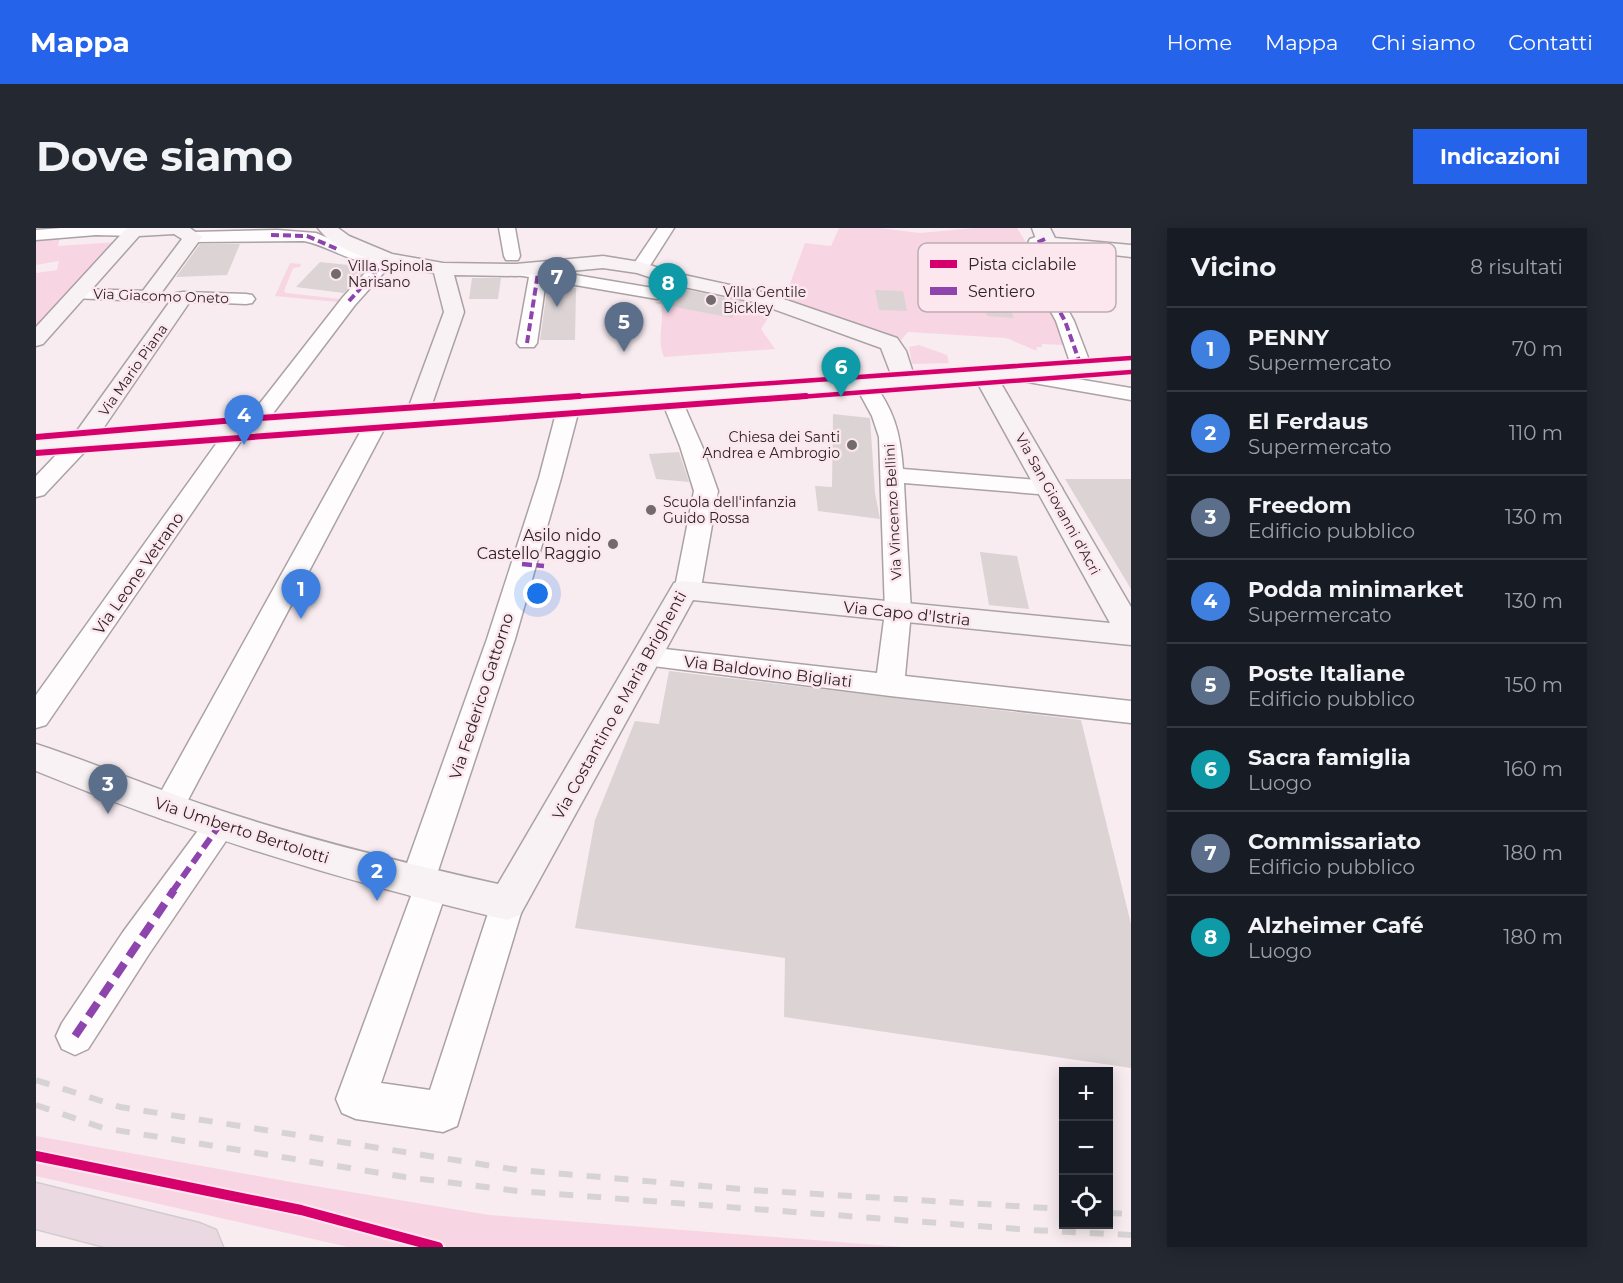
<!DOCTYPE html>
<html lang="it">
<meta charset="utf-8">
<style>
:root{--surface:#171b24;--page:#242831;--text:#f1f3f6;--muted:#9ea1a6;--line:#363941;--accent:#2563eb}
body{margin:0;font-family:Montserrat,sans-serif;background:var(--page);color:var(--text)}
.controls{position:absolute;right:18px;bottom:18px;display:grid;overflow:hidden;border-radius:0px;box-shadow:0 3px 15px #0003}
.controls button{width:54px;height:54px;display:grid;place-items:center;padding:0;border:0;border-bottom:2px solid var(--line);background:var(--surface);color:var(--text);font:30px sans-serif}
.you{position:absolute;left:502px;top:366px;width:21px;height:21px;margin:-15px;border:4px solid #fff;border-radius:50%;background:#1a73e8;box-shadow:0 0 0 9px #1a73e833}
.badge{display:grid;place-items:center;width:39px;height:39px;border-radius:50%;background:var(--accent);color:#fff;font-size:20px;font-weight:700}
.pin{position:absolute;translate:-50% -50px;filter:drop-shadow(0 2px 3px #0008)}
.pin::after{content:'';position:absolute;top:32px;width:21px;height:18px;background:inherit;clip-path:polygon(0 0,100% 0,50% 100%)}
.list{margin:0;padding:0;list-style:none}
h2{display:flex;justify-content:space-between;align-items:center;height:78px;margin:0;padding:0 24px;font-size:26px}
h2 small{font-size:20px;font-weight:400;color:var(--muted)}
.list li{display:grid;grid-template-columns:39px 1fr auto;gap:18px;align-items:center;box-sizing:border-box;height:84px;padding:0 24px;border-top:2px solid var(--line)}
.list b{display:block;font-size:22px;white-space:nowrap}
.list p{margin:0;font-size:20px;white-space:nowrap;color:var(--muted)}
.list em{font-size:20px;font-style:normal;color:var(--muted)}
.icon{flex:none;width:33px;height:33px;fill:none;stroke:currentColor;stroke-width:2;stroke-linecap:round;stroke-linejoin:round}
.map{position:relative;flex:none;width:1095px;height:1019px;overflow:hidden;border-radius:0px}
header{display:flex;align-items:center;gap:36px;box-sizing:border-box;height:84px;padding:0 30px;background:var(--accent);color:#fff}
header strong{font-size:28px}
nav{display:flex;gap:33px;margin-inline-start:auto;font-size:21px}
.intro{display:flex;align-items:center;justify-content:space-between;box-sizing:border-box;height:144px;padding:0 36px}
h1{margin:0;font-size:42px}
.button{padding:15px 27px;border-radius:0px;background:var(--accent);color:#fff;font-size:21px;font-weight:700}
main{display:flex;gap:36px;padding:0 36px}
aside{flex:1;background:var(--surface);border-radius:0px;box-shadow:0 3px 15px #0003}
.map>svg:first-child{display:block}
.green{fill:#f8d5e2}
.building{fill:#dcd3d5}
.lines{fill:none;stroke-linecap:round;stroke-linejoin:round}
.street-casing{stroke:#aaa2a5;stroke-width:3}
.secondary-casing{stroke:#aaa2a5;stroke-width:3}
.highway-casing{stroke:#d2ccce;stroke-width:3}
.street{fill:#fefcfd;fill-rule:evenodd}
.secondary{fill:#f8f2f4;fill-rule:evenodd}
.highway{fill:#ebd9e2;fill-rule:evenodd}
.rail{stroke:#d7d3d5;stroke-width:6;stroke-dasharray:14 14;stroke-linecap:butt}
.quiet-far3{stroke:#8e44ad;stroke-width:4;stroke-dasharray:8 4;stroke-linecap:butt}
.quiet-far2{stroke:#8e44ad;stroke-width:4.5;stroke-dasharray:10 4.5;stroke-linecap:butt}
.quiet-far1{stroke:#8e44ad;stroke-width:6;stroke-dasharray:12 6;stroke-linecap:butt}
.quiet{stroke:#8e44ad;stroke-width:8;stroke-dasharray:16 8;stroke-linecap:butt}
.cycleway-far2-casing{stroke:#fde7ef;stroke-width:7}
.cycleway-far1-casing{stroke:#fde7ef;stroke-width:9}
.cycleway-casing{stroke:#fde7ef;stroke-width:14}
.cycleway-far2{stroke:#d6006c;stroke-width:4.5}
.cycleway-far1{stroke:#d6006c;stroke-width:6}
.cycleway{stroke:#d6006c;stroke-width:10}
.poi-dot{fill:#736a6d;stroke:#fde7ef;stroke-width:2}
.labels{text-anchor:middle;stroke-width:5;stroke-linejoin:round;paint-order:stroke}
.far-poi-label{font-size:14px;fill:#2c2427;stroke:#fde7ef;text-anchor:start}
.far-street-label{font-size:14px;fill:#2c2427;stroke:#fde7ef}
.poi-label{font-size:16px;fill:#2c2427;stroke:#fde7ef;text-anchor:end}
.street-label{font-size:16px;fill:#2c2427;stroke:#fde7ef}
.key{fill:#fde7ef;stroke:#beacb3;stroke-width:1.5}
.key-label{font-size:16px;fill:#2c2427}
</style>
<header>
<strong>Mappa</strong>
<nav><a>Home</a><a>Mappa</a><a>Chi siamo</a><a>Contatti</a></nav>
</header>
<div class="intro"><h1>Dove siamo</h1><a class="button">Indicazioni</a></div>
<main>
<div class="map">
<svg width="1095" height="1019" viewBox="0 0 1095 1019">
<rect width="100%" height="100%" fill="#f8ecf0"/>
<g class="green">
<polygon points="803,0 843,0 884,5 939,0 981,0 997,26 1029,117 1006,116 1006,119 1000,119 1001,123 970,110 872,104 865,112 748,72 769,15 795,18"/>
<polygon points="24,7 22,18 80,14 6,98 0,97 0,45 21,42 23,33 0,37 0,9"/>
<polygon points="254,35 265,36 264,39 257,40 248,63 250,65 304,71 302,74 239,68"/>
<path d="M 712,71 L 739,79 L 725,101 L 739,121 L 628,129 C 620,111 629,94 625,75 L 696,90 Z"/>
<polygon points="883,117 911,127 913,135 876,136 873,119"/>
<polygon points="0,908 255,954 453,987 867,1019 312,1019 0,948"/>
</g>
<g class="building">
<polygon points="164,16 204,16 191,47 140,49"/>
<polygon points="284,34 331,39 308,65 260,59"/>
<polygon points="436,50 465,50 462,71 433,71"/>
<polygon points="512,55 540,60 539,112 504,112"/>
<polygon points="638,59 709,74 696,90 619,75 629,71"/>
<polygon points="839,62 867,63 871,83 843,82"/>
<polygon points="944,65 969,67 978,90 951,88"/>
<polygon points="797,186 834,190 839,265 844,291 782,283 779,258 796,259"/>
<polygon points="643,224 653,254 620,251 613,226"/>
<polygon points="1029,251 1095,251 1095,361"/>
<polygon points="944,324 981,328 993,381 953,377"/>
<polygon points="633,443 1045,492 1095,696 1095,840 748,789 749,730 539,700 559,592 599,493 623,496"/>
</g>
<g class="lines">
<g class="street-casing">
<g id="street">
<polygon points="25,0 104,0 106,3 98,8 60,7 0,12 0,2"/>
<polygon points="463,0 479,0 484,28 482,32 470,32 468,28"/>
<polygon points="622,0 638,0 610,44 598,44 595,40"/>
<path d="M 241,2 L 280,5 L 328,25 L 357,27 L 360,31 L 319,77 L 238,184 L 228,204 L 220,205 L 212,203 L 10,497 L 0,500 L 0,467 L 195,195 L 203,194 L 211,196 L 221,179 L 307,69 L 337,36 C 312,33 292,18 268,13 L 157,14 L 149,9 L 157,4 Z"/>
<polygon points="1009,6 1017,11 1009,17 1020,60 1038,93 1056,140 1053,144 1039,144 1036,140 1020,93 1002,60 992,15 994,11"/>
<polygon points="480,37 617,60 628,46 640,46 643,50 627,70 621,71 510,52 501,115 498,119 484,119 481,115 493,49 474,46 471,42 474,38"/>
<polygon points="41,61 113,63 119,64 122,68 119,72 113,73 35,70 32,66 35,62"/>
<polygon points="147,64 210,66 216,67 219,71 216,75 210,76 141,73 138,69 141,65"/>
<polygon points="975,140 1095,160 1095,172 968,150 965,146 968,142"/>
<path d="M 828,149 L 835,151 C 858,183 864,202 867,241 L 1014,253 L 1022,255 L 1026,260 L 1022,265 L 1014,267 L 868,255 L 875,384 L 869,448 L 1095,473 L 1095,495 L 854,468 L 601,436 L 597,429 L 601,422 L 611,419 L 841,445 L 849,384 L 843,209 L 836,188 L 818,155 L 821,151 Z"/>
<polygon points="634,162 641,164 644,168 666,218 682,263 666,354 657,368 648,371 639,368 635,362 640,354 658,263 644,218 624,168 627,164"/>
<polygon points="530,170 537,172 540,176 541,189 525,250 479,411 401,646 407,649 412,659 345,855 394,862 459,664 471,660 483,664 488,675 421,898 407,904 320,891 306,885 300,871 375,668 369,665 364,655 451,411 503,250 519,189 520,176 523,172"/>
<polygon points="343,184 351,185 354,190 143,589 132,593 121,589 116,580 121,571 332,190 335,185"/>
<polygon points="46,206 54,208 57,213 54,218 8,267 0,269 0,248 38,208"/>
<polygon points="183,585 194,589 199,598 194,607 113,726 52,821 39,827 26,821 20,808 26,795 87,704 172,589"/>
</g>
</g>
<g class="secondary-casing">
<g id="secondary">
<polygon points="91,0 154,0 166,9 120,72 106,72 103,68 146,11 138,6 103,8 7,116 0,118 0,99"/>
<path d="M 282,0 L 302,0 L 313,8 L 356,26 L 407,35 L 480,36 L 567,28 L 604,34 L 639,45 L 730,65 L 861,110 L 870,123 L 877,145 L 1095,129 L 1095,143 L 963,152 L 1095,379 L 1095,417 L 657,372 L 484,687 L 471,692 C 310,654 153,606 0,543 L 0,516 C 58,535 114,559 171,578 C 266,610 364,634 462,656 L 638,355 L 648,353 L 1074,395 L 941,154 L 0,224 L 0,210 L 38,207 L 140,65 L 154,65 L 157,69 L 64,205 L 372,181 L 408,84 L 398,45 C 366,39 302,29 282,0 ZM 567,40 L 601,45 L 634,56 L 718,74 L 845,120 L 855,146 L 395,179 L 428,84 L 418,47 L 480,48 Z"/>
<polygon points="996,0 1014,0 1019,10 1095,17 1095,29 1008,19 1000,11"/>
</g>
</g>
<g class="highway-casing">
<polygon id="highway" points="0,955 163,995 180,1002 187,1019 69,1019 0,1001"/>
</g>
<use href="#street" class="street"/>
<use href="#secondary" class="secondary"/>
<use href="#highway" class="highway"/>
<g class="rail">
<polyline points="0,852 84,879 482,942 715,962 1028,981"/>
<polyline points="0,877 67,900 369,949 482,963 995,1002 1095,1007"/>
<polyline points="1072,985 1095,986"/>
</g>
<g class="quiet-far3">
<polyline points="235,7 271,8 301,21"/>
<polyline points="1009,11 1000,15 1011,60 1029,93 1045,138"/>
<polyline points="313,73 351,31"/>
<polyline points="491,115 502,45"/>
</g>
<polyline class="quiet-far2" points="486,336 508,338"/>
<polyline class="quiet-far1" points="136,664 183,598"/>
<polyline class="quiet" points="39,808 138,662"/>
<g class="cycleway-far2-casing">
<g id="cycleway-far2">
<polyline points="521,170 1095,130"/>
<polyline points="750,170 1095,144"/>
</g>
</g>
<g class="cycleway-far1-casing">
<g id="cycleway-far1">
<polyline points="0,209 224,190 543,168"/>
<polyline points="0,225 770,168"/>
</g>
</g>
<g class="cycleway-casing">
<polyline id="cycleway" points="0,928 265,982 402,1019"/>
</g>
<use href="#cycleway-far2" class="cycleway-far2"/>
<use href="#cycleway-far1" class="cycleway-far1"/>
<use href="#cycleway" class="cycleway"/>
</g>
<g class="poi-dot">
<circle cx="300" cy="46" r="6"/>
<circle cx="675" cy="72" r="6"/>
<circle cx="816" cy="217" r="6"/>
<circle cx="615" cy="282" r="6"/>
<circle cx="577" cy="316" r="6"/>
</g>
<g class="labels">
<g class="far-poi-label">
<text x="312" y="43">Villa Spinola<tspan x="312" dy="16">Narisano</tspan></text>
<text x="687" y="69">Villa Gentile<tspan x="687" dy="16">Bickley</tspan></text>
<text x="804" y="214" text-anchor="end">Chiesa dei Santi<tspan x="804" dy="16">Andrea e Ambrogio</tspan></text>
<text x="627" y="279">Scuola dell'infanzia<tspan x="627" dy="16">Guido Rossa</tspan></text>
</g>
<g class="far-street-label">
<text transform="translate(125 68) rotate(2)" y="5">Via Giacomo Oneto</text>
<text transform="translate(97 142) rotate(-55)" y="5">Via Mario Piana</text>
<text transform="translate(1022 276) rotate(61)" y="5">Via San Giovanni d'Acri</text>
<text transform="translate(857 284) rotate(-93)" y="5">Via Vincenzo Bellini</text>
</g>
<g class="poi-label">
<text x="565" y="313">Asilo nido<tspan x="565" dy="18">Castello Raggio</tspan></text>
</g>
<g class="street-label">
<text transform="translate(102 345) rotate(-55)" y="6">Via Leone Vetrano</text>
<text transform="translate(871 385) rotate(6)" y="6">Via Capo d'Istria</text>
<text transform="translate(732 443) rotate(7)" y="6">Via Baldovino Bigliati</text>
<text transform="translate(445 468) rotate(-72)" y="6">Via Federico Gattorno</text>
<text transform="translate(583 477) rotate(-61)" y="6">Via Costantino e Maria Brighenti</text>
<text transform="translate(206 602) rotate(18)" y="6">Via Umberto Bertolotti</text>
</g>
</g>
<rect x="882" y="15" width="198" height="69" rx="9" class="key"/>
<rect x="894" y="32" width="27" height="8" fill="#d6006c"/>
<rect x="894" y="59" width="27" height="8" fill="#8e44ad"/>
<g class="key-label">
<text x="932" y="42">Pista ciclabile</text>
<text x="932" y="69">Sentiero</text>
</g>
</svg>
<div class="controls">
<button>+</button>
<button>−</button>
<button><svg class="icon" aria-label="locate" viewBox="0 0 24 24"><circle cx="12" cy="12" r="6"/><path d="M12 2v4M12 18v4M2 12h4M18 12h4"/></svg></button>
</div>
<div class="you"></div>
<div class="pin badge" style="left:265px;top:391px;background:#3f7fe0">1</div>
<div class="pin badge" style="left:341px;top:673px;background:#3f7fe0">2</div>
<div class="pin badge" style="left:72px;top:586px;background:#5c6f8a">3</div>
<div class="pin badge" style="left:208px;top:217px;background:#3f7fe0">4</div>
<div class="pin badge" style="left:588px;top:124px;background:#5c6f8a">5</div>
<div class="pin badge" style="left:805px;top:169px;background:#0f9aa8">6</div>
<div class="pin badge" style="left:521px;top:79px;background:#5c6f8a">7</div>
<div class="pin badge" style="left:632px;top:85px;background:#0f9aa8">8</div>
</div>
<aside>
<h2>Vicino<small>8 risultati</small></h2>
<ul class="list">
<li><span class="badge" style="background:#3f7fe0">1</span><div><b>PENNY</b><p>Supermercato</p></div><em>70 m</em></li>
<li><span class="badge" style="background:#3f7fe0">2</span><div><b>El Ferdaus</b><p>Supermercato</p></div><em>110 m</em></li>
<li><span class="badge" style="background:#5c6f8a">3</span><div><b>Freedom</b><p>Edificio pubblico</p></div><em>130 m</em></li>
<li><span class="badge" style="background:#3f7fe0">4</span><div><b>Podda minimarket</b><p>Supermercato</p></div><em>130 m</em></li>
<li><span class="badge" style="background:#5c6f8a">5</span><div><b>Poste Italiane</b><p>Edificio pubblico</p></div><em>150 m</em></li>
<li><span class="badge" style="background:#0f9aa8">6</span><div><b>Sacra famiglia</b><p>Luogo</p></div><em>160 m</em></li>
<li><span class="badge" style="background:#5c6f8a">7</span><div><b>Commissariato</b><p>Edificio pubblico</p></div><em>180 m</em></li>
<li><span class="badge" style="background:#0f9aa8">8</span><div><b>Alzheimer Café</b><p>Luogo</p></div><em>180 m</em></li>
</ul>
</aside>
</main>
